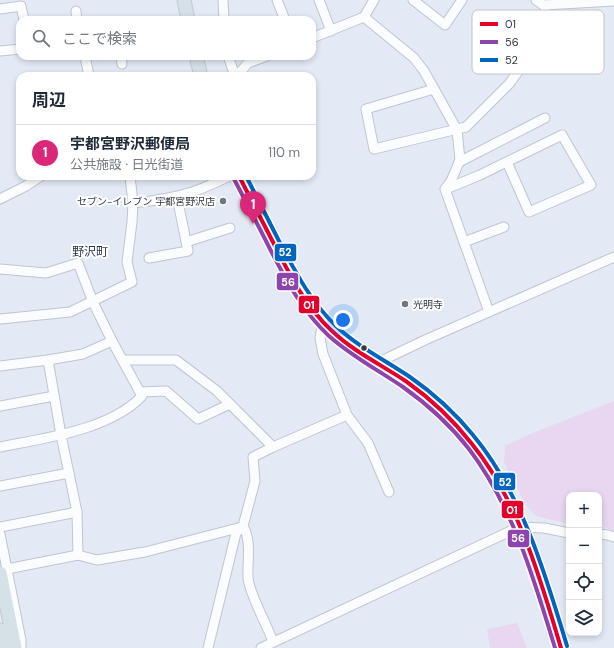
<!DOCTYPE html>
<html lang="ja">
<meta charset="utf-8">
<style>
:root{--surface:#fff;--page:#f2f2f3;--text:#1f2937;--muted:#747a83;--line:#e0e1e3;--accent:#db2777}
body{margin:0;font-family:"DM Sans","Noto Sans JP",sans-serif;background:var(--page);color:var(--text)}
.controls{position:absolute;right:12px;bottom:12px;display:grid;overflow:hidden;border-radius:8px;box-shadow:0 2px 6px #0003}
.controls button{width:36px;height:36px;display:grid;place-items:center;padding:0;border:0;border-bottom:1px solid var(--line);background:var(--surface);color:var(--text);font:20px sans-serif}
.you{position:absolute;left:343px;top:320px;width:14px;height:14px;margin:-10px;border:3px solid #fff;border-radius:50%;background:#1a73e8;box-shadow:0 0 0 6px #1a73e833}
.badge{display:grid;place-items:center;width:26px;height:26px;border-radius:50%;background:var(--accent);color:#fff;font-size:13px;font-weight:700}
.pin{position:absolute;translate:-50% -33px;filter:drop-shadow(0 1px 2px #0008)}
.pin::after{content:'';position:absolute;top:21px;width:14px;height:12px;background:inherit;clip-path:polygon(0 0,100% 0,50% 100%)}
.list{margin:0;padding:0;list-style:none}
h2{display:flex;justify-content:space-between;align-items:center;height:52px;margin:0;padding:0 16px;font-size:17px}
h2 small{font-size:13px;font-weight:400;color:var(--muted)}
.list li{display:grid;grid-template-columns:26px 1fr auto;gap:12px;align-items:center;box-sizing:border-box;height:56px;padding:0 16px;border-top:1px solid var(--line)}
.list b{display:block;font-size:15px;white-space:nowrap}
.list p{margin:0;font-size:13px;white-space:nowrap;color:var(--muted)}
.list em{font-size:13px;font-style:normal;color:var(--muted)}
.icon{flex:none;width:22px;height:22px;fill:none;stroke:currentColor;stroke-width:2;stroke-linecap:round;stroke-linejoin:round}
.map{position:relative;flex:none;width:614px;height:648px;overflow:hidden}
.search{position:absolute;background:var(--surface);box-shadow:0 2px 6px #0003;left:16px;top:16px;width:300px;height:44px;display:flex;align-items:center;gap:10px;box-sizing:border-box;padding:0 14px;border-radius:12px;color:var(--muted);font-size:15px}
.panel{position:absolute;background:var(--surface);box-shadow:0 2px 6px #0003;left:16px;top:72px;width:300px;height:108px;border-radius:12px}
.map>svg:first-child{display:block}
.green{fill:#e9d7f1}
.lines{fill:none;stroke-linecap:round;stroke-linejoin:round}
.minor-casing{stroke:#bfc5cf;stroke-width:11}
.highway-casing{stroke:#c4c9ce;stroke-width:15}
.minor{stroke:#fbfcfe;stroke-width:9}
.highway{stroke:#d5e1e7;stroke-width:13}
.bus-1-casing{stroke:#fff;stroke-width:7}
.bus-2-casing{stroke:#fff;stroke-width:7}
.bus-3-casing{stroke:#fff;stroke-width:7}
.bus-1{stroke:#e4002b;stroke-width:4}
.bus-2{stroke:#8e44ad;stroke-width:4}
.bus-3{stroke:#0065bd;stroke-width:4}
.poi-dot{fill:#717781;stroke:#fff;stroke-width:1.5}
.bus-dot{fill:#333943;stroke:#fff;stroke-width:1.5}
.labels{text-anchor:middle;stroke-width:4;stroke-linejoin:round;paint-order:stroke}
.poi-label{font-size:10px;fill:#333943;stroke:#fff;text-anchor:end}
.quarter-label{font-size:12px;fill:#2b374c;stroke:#fff}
.key{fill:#fff;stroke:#c2c4c7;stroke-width:1}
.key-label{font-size:11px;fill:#333943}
.line-badge{stroke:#fff;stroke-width:1.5}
.badge-label{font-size:11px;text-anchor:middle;font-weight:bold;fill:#fff}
</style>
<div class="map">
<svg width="614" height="648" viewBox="0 0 614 648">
<rect width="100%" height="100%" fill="#e3eaf5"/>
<g class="green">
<polygon points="614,401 614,531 607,528 599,527 599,495 569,495 569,524 536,516 525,504 504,462 505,446 530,434"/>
<polygon points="517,623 527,648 490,648 487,629"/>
</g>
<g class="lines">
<g class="minor-casing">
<g id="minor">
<polyline points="223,0 224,20"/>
<polyline points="277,0 285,20"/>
<polyline points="319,0 331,31"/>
<polyline points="413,0 445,25 462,0"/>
<polyline points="544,5 614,1"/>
<polyline points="0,9 21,6 24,20"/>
<polyline points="76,11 77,20"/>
<polyline points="364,17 414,58 424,71 457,130 460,160 451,181 445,189 489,312"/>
<polyline points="312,38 364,17 374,0"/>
<polyline points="0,51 20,49"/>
<polyline points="85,56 89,76"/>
<polyline points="121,56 122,64"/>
<polyline points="228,56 235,76"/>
<polyline points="237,76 248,63 267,56"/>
<polyline points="434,89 366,109 374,149 466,127 509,84 525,62 535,39 546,7 536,0"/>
<polyline points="459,162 545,118"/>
<polyline points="446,189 480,175 562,135 591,185 529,212 507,162"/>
<polyline points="0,199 26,186 41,176"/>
<path d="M 133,203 C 153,201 173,198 192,192 C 205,188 218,181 230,176"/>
<polyline points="186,242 230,228"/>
<polyline points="464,242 504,227"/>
<polyline points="149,258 188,251 177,197"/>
<path d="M 0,269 L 46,273 L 78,263 L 93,302 L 112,341 L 142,396 C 110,430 45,438 0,447"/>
<polyline points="0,319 70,312 132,282 127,262 132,222 133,203 130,176"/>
<polyline points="48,360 61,435 77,512 78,555"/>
<polyline points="123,360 176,360 217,391 273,447"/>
<polyline points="377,363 425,340 614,257"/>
<polyline points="0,366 48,360 83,354 112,341"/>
<polyline points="140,392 166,391 198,419 230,404"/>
<polyline points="0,406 54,396"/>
<polyline points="347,415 368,443 389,492"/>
<polyline points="0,486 69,473"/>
<path d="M 243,526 C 252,541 247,562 248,578 C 250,596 267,624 273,642"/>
<polyline points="0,527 77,512"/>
<polyline points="0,534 21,640 21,648"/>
<polyline points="599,534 608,535 614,537"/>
<polyline points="7,569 78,555 97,560 145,552 242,527"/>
<polyline points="208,648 236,533 243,526 255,481 253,457 273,447 347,415 323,354 320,338 323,322"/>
<polyline points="261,648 519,527 544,528 569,533"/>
</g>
</g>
<g class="highway-casing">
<g id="highway">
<polyline points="184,0 188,20"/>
<polyline points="196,56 201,76"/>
<path d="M 239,176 L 293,281 C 305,302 320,321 339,337 C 362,357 392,370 416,389 C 437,406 458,425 474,446 C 517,502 541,582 561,648"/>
<polyline points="0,573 15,648"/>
<polyline points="0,630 4,648"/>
</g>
</g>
<use href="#minor" class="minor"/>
<use href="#highway" class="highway"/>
<g class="bus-1-casing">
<path id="bus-1" d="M 239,176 C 251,199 263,223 275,246 C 291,277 306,307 332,331 C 354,352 382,365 407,382 C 431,399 454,421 472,444 C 519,502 540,578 561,648"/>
</g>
<g class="bus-2-casing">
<path id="bus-2" d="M 234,179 C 246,202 258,225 270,249 C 286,280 302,311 329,336 C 351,356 378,370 403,387 C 427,404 451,426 469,449 C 513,507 534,579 555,648"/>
</g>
<g class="bus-3-casing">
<path id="bus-3" d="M 246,176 C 257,198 269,221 280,243 C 296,273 311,302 336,326 C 358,347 385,360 410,377 C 433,393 455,413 473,435 C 522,494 545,573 567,646"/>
</g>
<use href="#bus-1" class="bus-1"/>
<use href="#bus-2" class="bus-2"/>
<use href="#bus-3" class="bus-3"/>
</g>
<g class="poi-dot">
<circle cx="223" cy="201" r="4"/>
<circle cx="405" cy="304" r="4"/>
</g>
<circle class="bus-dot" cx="364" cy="348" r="3.5"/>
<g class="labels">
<g class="poi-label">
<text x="215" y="205">セブン-イレブン 宇都宮野沢店</text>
<text x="413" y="308" text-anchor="start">光明寺</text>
</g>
<g class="quarter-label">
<text x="90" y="256">野沢町</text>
</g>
</g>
<rect x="472" y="10" width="132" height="64" rx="6" class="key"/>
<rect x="480" y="22" width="18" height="4" fill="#e4002b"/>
<rect x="480" y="40" width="18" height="4" fill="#8e44ad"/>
<rect x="480" y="58" width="18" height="4" fill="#0065bd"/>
<g class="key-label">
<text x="505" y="28">01</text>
<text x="505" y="46">56</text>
<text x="505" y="64">52</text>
</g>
<g class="line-badge">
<rect x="274" y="243" width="23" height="19" rx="4" fill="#0065bd"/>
<rect x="276" y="272" width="23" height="19" rx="4" fill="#8e44ad"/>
<rect x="298" y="295" width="22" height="19" rx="4" fill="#e4002b"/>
<rect x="493" y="472" width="23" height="19" rx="4" fill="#0065bd"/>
<rect x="501" y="500" width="23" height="19" rx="4" fill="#e4002b"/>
<rect x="507" y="529" width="23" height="19" rx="4" fill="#8e44ad"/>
</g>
<g class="badge-label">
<text x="285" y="256">52</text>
<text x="288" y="286">56</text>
<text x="309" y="309">01</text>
<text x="505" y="486">52</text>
<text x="512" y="514">01</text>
<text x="518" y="542">56</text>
</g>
</svg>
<div class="controls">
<button>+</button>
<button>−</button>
<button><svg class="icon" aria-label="locate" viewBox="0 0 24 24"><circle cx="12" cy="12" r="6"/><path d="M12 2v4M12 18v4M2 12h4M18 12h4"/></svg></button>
<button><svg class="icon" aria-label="layers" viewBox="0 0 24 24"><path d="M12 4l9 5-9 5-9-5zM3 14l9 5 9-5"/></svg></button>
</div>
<div class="you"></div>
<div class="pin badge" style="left:253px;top:224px">1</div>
<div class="search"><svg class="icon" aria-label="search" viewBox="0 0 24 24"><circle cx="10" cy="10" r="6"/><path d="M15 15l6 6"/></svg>ここで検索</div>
<section class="panel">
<h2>周辺<small></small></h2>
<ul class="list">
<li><span class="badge">1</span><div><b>宇都宮野沢郵便局</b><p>公共施設 · 日光街道</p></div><em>110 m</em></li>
</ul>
</section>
</div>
